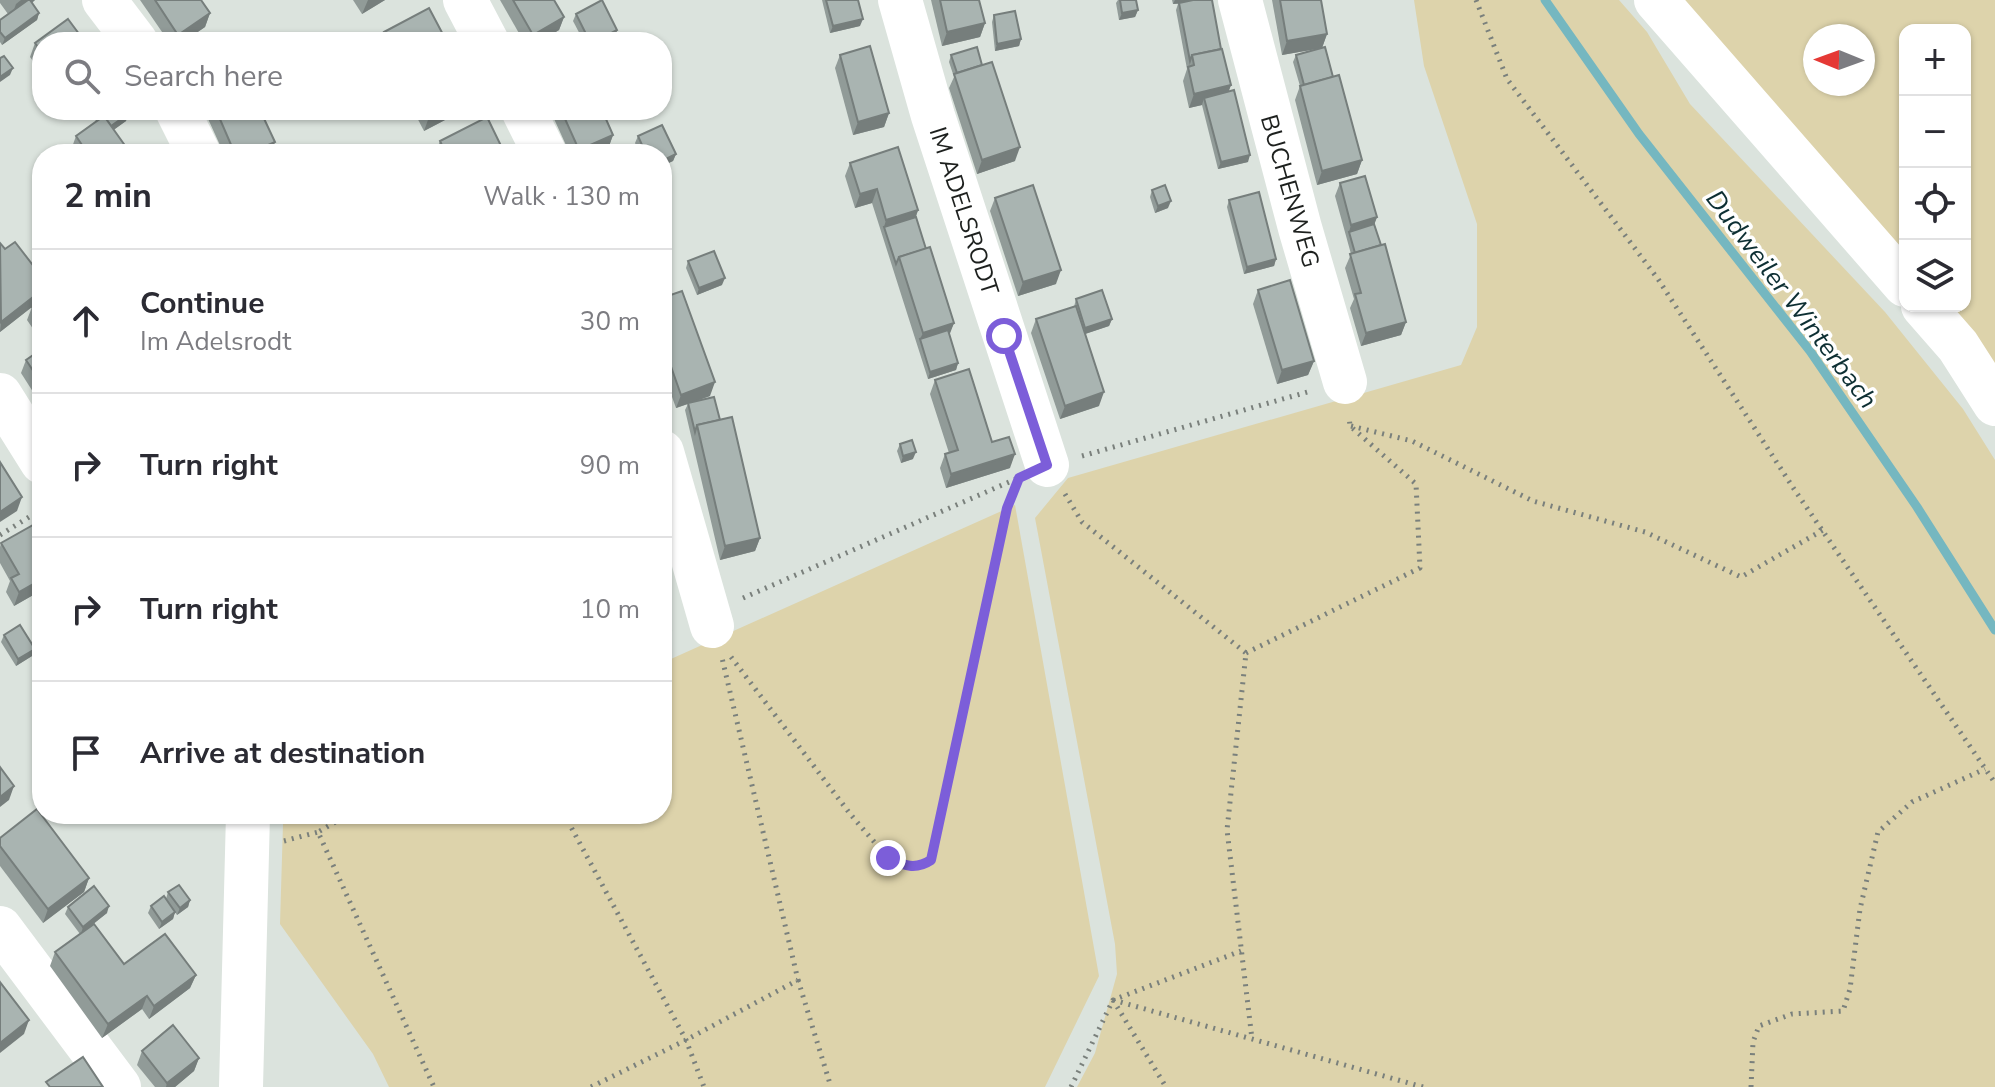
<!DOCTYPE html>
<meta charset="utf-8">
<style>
:root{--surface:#fff;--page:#f2f2f3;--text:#2b2b33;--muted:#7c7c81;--line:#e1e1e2}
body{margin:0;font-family:"Nunito Sans",sans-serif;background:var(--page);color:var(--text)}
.controls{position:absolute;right:24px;top:24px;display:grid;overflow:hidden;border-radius:16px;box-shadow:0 2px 6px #0004}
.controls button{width:72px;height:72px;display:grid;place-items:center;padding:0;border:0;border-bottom:2px solid var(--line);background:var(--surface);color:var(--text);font:40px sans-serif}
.compass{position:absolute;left:1803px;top:24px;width:72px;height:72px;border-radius:50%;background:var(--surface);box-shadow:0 2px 6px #0004;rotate:271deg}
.stop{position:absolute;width:24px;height:24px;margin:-18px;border:6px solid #7c5ed9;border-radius:50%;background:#fff}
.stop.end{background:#7c5ed9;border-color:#fff;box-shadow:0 2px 8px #0008}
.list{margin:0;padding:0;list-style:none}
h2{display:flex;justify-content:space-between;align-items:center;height:104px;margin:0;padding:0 32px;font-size:34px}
h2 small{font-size:26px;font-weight:400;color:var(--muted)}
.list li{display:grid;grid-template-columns:52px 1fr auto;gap:24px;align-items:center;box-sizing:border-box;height:144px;padding:0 32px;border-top:2px solid var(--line)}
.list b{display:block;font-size:30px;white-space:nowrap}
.list p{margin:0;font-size:26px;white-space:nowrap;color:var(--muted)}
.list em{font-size:26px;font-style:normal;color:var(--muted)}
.icon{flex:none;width:44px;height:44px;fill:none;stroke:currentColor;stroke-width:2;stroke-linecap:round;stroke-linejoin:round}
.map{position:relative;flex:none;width:1995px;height:1087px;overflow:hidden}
.search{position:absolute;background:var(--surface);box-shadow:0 2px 6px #0004;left:32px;top:32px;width:640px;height:88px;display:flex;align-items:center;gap:20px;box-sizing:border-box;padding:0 28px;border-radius:32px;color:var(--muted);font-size:30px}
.panel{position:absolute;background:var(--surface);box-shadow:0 2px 6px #0004;left:32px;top:144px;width:640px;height:680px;border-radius:32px}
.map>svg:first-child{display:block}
.green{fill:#ddd3ab;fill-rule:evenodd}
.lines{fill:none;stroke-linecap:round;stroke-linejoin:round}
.stream{stroke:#75b7c0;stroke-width:9}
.path{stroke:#7a807c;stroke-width:5;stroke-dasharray:2 6;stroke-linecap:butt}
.minor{stroke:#fff;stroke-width:44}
.major{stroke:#fff;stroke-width:44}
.wall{fill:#919b98}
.shaded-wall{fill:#767e7c}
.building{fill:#a9b4b1;stroke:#767e7c;stroke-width:2}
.route{stroke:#7c5ed9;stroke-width:10}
.labels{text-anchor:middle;stroke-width:7;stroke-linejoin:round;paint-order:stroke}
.street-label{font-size:24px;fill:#1d201e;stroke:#fff}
.water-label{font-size:26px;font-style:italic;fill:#0d2f33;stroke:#fff}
</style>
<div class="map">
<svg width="1995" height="1087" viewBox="0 0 1995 1087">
<rect width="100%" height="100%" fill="#dbe3dd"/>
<g class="green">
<polygon points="1414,0 1619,0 1647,32 1690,104 1885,312 1963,409 1995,460 1995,1087 1077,1087 1095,1053 1117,974 1115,944 1035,518 1068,478 1461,365 1477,327 1477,224 1424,66"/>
<path d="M 1674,0 L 1995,0 L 1995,373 L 1947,306 L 1965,306 L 1965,30 L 1905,30 L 1905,258 ZM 1815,36 L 1863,36 L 1863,84 L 1815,84 Z"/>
<polygon points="1015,505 1099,976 1045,1087 389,1087 373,1054 280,924 283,824 305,814 662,814 662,663"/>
</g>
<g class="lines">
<polyline class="stream" points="1545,0 1639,134 1810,351 1917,507 1995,630"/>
<g class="path">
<polyline points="1476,0 1507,79 1658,279 1794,489 1995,783"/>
<polyline points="1351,426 1412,441 1533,501 1645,532 1741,577 1823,530"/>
<polyline points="1082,456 1311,391"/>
<polyline points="1065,494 1082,522 1246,653 1227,830 1252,1039"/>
<polyline points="0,535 42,509"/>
<polyline points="743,598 1016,479"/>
<polyline points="662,633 675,627"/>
<polyline points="1246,653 1420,568 1416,484 1350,426 1349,416"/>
<polyline points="731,657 851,815 888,858 904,866 921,866 931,860 935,845 1007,508 1018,482"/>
<polyline points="349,814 318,832 434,1087"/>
<polyline points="564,814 686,1040 704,1087"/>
<polyline points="284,841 318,832"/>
<polyline points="798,980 831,1087"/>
<polyline points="1113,1000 1423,1087"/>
<polyline points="1113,1000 1166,1087"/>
<polyline points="591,1087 686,1040 798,980 722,658"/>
<polyline points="1071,1087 1113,1000 1241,951"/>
<polyline points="1751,1087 1753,1042 1759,1026 1792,1014 1843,1011 1850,989 1860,909 1878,832 1912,802 1985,769"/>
</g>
<g class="minor">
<polyline points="104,0 136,42"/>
<polyline points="465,0 487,42"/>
<polyline points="900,0 933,116 1047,465"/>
<polyline points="1240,0 1300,228 1345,382"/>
<polyline points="177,110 199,154"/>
<polyline points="523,110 545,154"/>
<polyline points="0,395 42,462"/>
<polyline points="662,452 712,626"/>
<polyline points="0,928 119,1087"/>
<polyline points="241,1087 248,814"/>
</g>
<g class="major">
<polyline points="1656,0 1905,285"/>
<polyline points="1923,306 1958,346 1995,404"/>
</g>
</g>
<g class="wall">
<polygon points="0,0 35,0 32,3 39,13 37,20 2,45 0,42 0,20 8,14 0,3"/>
<polygon points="140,0 201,0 210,13 205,27 183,42 169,42"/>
<polygon points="353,0 385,0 362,14"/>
<polygon points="500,0 554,0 564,17 559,30 539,42 524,42"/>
<polygon points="822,0 858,0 860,26 830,33"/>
<polygon points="931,0 979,0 985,23 980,37 942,46"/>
<polygon points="1118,0 1136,0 1138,10 1135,17 1119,20 1116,3"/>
<polygon points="1172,0 1212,0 1221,49 1231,85 1228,92 1248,162 1218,169 1202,105 1189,108 1183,81 1187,69 1176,10 1178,4 1173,4"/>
<polygon points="1272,0 1321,0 1327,34 1322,48 1282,55"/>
<polygon points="576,14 617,30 615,37 605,42 584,42 573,21"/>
<polygon points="994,15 1021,39 1019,46 995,51 992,22"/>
<polygon points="384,32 447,42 380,42"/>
<polygon points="42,42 42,73 30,57 35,43"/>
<polygon points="840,55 889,113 884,127 853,135 835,68"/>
<polygon points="951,55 982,65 1015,161 977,174 949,88 954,77 949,62"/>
<polygon points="1296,55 1333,77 1362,160 1357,174 1317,185 1295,100 1300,86 1293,62"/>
<polygon points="204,110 260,110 271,154 224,154"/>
<polygon points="413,110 464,110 424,131"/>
<polygon points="550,110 602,110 613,135 608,149 597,154 570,154"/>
<polygon points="128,114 126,121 113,130 131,154 74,154 71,150 76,136 95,122 97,117"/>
<polygon points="638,136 676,154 673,161 662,166 662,154 640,154 635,143"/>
<polygon points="440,141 505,154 435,154"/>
<polygon points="850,163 918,210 916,217 926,249 954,323 949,334 958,363 956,370 928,379 872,203 855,208 845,176"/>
<polygon points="1340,183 1377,217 1374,224 1406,322 1401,335 1361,346 1350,308 1354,299 1345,268 1351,254 1335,196"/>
<polygon points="1152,190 1168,208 1155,213 1150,197"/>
<polygon points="995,198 1056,284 1018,296 990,211"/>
<polygon points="1229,200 1276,259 1274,266 1244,274 1227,207"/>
<polygon points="0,243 35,305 42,300 42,342 27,320 32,307 0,332"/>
<polygon points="688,261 722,285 697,295 686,268"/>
<polygon points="1258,290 1314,361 1308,375 1277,384 1253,304"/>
<polygon points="662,298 710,396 694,402 720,420 760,538 755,551 720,560 685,410 688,404 676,408 662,369"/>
<polygon points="1076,299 1112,319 1109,326 1085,334 1099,406 1060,419 1031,333 1036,319 1074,307"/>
<polygon points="42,349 42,406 21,373 26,360"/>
<polygon points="935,380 992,442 1010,468 946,488 940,468 945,454 949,453 930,394"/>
<polygon points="900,444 913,459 901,463 897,451"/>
<polygon points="1,543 42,590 14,606 6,592 10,581 0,563 0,547"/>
<polygon points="4,635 35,649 32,656 16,666 1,642"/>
<polygon points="0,838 89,878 84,892 43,923 0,866"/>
<polygon points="168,892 190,900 188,907 177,915 166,899"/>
<polygon points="151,906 175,912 173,919 159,929 148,913"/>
<polygon points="68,907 107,913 91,925 124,964 196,975 190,988 149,1019 142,1009 102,1038 50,966 55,952 80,934 65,914"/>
<polygon points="142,1051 199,1058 194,1071 175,1087 155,1087 137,1065"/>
</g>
<g class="shaded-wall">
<polygon points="21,0 35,0 11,18 16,4"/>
<polygon points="368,0 385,0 362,14"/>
<polygon points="1175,0 1200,0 1173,4"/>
<polygon points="1138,10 1135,17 1119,20 1122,13"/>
<polygon points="39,13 37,20 2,45 5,38"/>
<polygon points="210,13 205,27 183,42 176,42 178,35"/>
<polygon points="564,17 559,30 539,42 530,42 533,35"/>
<polygon points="863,19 860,26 830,33 833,26"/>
<polygon points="985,23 980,37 942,46 947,32"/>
<polygon points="617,30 615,37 605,42 595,42"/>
<polygon points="1327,34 1322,48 1282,55 1287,41"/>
<polygon points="1021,39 1019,46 995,51 997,44"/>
<polygon points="13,68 10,75 0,82 0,77"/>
<polygon points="1231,85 1226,99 1204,98 1202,105 1189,108 1194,94"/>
<polygon points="443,110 464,110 424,131 429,117"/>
<polygon points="889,113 884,127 853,135 858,122"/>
<polygon points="128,114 126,121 104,137 106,130"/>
<polygon points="613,135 608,149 597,154 578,154 579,150"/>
<polygon points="275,142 271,154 248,154"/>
<polygon points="1020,147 1015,161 977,174 982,160"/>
<polygon points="676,154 673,161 662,166 662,161"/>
<polygon points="1250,155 1248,162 1218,169 1221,162"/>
<polygon points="1362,160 1357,174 1317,185 1322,171"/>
<polygon points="877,189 872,203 855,208 860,194"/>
<polygon points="1171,201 1168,208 1155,213 1158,206"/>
<polygon points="918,210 913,224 884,227 886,220"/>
<polygon points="1377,217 1372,231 1349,232 1351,225"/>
<polygon points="667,256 662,270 662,258"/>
<polygon points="1276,259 1274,266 1244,274 1247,267"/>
<polygon points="1061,270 1056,284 1018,296 1023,282"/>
<polygon points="725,278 722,285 697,295 699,288"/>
<polygon points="42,290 42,299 0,332 1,322"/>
<polygon points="1112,319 1109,326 1082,335 1085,328"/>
<polygon points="1406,322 1401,335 1361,346 1366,333"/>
<polygon points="954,323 949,336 920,339 923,333"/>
<polygon points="1314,361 1308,375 1277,384 1282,370"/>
<polygon points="958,363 956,370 928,379 930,372"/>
<polygon points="715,382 710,396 676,408 681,395"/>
<polygon points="1104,392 1099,406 1060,419 1065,406"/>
<polygon points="916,452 913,459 901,463 903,456"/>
<polygon points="1015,454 1010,468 946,488 951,474"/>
<polygon points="22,497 17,511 0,522 0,512"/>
<polygon points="760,538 755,551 720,560 725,546"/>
<polygon points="42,579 42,590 14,606 19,592"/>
<polygon points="35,649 32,656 16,666 18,659"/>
<polygon points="14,786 9,800 0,807 0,797"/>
<polygon points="89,878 84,892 43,923 48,909"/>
<polygon points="190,900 188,907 177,915 180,908"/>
<polygon points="109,906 107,913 81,934 83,927"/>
<polygon points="175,912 173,919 159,929 162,922"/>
<polygon points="196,975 190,988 149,1019 154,1006"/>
<polygon points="147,996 142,1009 102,1038 108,1024"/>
<polygon points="29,1020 24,1034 0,1053 0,1043"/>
<polygon points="199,1058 194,1071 175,1087 166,1087 167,1083"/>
</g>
<g class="building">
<polygon points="28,0 30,0 39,13 5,38 0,32 0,20"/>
<polygon points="155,0 201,0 210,13 178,35"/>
<polygon points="513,0 554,0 564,17 533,35"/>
<polygon points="602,0 617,30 595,42 590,42 576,14"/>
<polygon points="826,0 858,0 863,19 833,26"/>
<polygon points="940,0 979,0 985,23 947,32"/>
<polygon points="1120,0 1136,0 1138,10 1122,13"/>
<polygon points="1193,0 1212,0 1221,49 1192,55 1190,61 1179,3"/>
<polygon points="1280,0 1321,0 1327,34 1287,41"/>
<polygon points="429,8 447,42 390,42 384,32"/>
<polygon points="1015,11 1021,39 997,44 994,15"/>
<polygon points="68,19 85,42 42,42 42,52 35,43"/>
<polygon points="870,46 889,113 858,122 840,55"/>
<polygon points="977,47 982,65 957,73 951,55"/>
<polygon points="1325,47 1333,77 1304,85 1296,55"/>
<polygon points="1222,49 1231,85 1194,94 1188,67 1194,65 1192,55"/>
<polygon points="4,56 13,68 0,77 0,58"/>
<polygon points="992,62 1020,147 982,160 954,74"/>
<polygon points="1339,75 1362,160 1322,171 1300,86"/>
<polygon points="1234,90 1250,155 1221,162 1204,98"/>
<polygon points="107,110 126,110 128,114 111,126 104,116 99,119 97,117"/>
<polygon points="216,110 260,110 275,142 248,154 235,154"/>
<polygon points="425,110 443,110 429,117"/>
<polygon points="561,110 602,110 613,135 579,150"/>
<polygon points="104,116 131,154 88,154 76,136"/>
<polygon points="487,117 505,154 446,154 440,141"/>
<polygon points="662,125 676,154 662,161 662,154 646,154 638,136"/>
<polygon points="898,147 918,210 886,220 877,189 860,194 850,163"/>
<polygon points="1365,176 1377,217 1351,225 1340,183"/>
<polygon points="1033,185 1061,270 1023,282 995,198"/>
<polygon points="1165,185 1171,201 1158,206 1152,190"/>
<polygon points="1259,192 1276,259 1247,267 1229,200"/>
<polygon points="916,217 926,249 899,257 896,264 884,227"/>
<polygon points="1374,224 1381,245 1355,253 1349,232"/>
<polygon points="15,242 42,277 42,290 1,322 0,243 5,249"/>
<polygon points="662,243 667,256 662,258"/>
<polygon points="1385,244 1406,322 1366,333 1355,294 1361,293 1350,254"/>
<polygon points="930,247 954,323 923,333 899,257"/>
<polygon points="714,251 725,278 699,288 688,261"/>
<polygon points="1290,280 1314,361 1282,370 1258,290"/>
<polygon points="1102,290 1112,319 1085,328 1076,299"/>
<polygon points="682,291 715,382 681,395 662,341 662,298"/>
<polygon points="42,300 42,321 32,307"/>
<polygon points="1076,306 1104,392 1065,406 1036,319"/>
<polygon points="948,330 958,363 930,372 920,339"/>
<polygon points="42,349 42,384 26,360"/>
<polygon points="969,369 992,442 1009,437 1015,454 951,474 945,454 958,450 935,380"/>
<polygon points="714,397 720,420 697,425 695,432 688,403"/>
<polygon points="732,417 760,538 725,546 697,425"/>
<polygon points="912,440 916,452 903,456 900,444"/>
<polygon points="0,462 22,497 0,512"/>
<polygon points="42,520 42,579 19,592 11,578 19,574 1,543"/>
<polygon points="20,625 35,649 18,659 4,635"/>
<polygon points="0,767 14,786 0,797"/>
<polygon points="37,809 89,878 48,909 0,846 0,838"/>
<polygon points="179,885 190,900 180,908 168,892"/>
<polygon points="94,886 109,906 83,927 68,907"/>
<polygon points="164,896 175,912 162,922 151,906"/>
<polygon points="94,924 124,964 165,934 196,975 154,1006 147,996 108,1024 55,952"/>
<polygon points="0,982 29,1020 0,1043"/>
<polygon points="173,1025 199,1058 167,1083 142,1051"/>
<polygon points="83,1057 103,1087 50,1087 46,1082"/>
</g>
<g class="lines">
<path class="route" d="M 888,858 C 904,866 916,870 931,860 L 1007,508 L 1019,478 L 1047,465 L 1004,336"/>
</g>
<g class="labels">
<g class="street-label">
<text transform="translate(1290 191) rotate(74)" y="8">BUCHENWEG</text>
<text transform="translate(964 211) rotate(72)" y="8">IM ADELSRODT</text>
</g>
<g class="water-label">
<text transform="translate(1792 299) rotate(53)" y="9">Dudweiler Winterbach</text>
</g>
</g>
</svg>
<div class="controls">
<button>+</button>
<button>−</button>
<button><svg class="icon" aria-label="locate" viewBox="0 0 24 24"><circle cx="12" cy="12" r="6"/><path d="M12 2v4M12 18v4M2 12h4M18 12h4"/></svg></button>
<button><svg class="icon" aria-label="layers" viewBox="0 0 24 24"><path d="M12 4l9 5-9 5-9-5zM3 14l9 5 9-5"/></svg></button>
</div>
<svg class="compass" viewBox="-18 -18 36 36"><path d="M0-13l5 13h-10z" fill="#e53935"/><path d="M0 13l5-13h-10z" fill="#7c7c81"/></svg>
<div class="stop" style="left:1004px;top:336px"></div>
<div class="stop end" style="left:888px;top:858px"></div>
<div class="search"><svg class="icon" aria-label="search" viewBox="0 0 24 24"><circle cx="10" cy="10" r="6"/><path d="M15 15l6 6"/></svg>Search here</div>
<section class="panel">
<h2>2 min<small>Walk · 130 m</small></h2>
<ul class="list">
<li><svg class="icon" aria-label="ahead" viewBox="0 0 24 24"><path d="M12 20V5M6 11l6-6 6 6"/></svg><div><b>Continue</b><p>Im Adelsrodt</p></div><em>30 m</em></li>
<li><svg class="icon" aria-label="right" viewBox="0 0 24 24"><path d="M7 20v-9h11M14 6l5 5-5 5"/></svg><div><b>Turn right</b></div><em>90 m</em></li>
<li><svg class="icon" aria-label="right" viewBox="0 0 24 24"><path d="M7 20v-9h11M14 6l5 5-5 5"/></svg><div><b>Turn right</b></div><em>10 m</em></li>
<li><svg class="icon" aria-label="arrive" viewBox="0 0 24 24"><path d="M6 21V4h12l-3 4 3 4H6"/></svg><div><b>Arrive at destination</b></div></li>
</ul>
</section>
</div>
